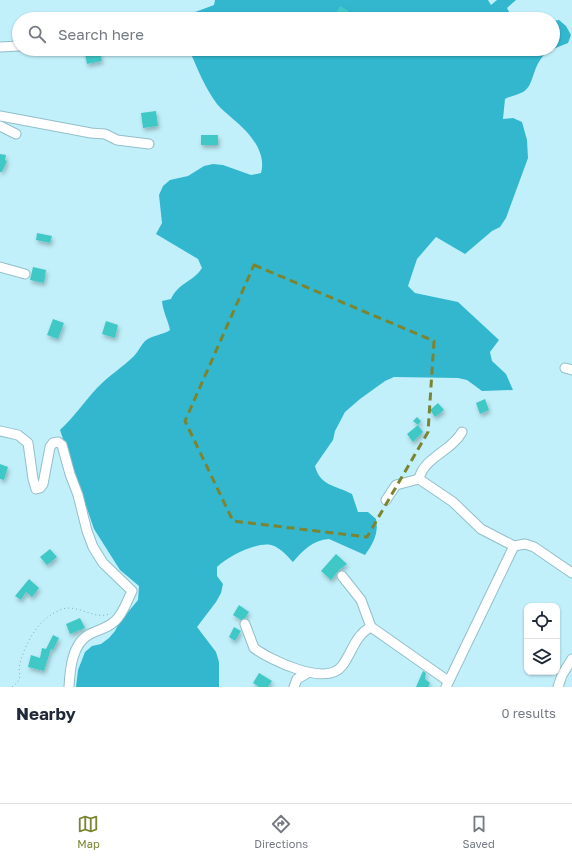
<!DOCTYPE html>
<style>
:root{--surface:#fff;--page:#f2f2f3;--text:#1f2937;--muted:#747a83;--line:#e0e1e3;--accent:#7b8431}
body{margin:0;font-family:"Golos Text",sans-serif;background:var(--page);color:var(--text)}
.controls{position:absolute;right:12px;bottom:12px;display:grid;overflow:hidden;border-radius:8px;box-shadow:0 1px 3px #0004}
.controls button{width:36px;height:36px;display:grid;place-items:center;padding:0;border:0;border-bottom:1px solid var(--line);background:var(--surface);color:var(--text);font:20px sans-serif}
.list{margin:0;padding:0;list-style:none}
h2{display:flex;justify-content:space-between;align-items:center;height:52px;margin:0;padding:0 16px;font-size:17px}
h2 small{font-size:13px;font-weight:400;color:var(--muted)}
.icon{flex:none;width:22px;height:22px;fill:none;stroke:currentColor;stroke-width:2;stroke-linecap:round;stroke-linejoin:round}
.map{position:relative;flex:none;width:572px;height:687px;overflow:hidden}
.search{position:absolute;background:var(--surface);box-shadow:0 1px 3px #0004;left:12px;right:12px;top:12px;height:44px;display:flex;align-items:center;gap:10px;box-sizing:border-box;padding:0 14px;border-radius:22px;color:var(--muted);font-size:15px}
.sheet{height:116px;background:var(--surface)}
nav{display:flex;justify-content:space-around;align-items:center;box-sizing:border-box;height:56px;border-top:1px solid var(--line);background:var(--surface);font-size:11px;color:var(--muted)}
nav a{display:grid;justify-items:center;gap:2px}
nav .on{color:var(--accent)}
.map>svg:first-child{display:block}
.forest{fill:#32b7cf}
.building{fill:#40c8c6;filter:url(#shadow)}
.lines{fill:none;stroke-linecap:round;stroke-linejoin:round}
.minor-casing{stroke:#92bfc9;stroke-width:11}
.path{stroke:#86aab2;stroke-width:1;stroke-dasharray:1 3;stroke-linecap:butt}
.minor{stroke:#fff;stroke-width:9}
.marked{fill:none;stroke:#7b8431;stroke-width:3;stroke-dasharray:8 5;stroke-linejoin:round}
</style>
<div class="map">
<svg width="572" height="687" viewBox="0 0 572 687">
<defs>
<filter id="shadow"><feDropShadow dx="1.5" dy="3" stdDeviation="2" flood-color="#0004"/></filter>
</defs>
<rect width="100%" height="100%" fill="#c1f0fa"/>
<g class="forest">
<polygon points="215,0 488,0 491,5 497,0 516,0 507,8 513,19 183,19 187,15 214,5"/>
<polygon points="559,20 566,26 571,35 568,43 553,49 553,21"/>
<path d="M 189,49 L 552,49 C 531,60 536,85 523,92 C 518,95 510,96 505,99 L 503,119 L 513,118 L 522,122 L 527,140 L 528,158 L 506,218 L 500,227 L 492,231 L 465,254 L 436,237 L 417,259 L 408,286 L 415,293 L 458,302 L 499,340 L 490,352 L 492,361 L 506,374 L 513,390 L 482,391 L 467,380 L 458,378 L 394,377 L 385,381 L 360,399 L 345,412 L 335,431 L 333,440 L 315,466 C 320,486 335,485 352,494 L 358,512 L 368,512 L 376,519 C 379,533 373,544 365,555 L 329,539 C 313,540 302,551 293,562 C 287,556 280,547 271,545 C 255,542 228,557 217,567 L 217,576 L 223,584 L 221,593 L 216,602 L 197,627 L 216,652 L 219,662 L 219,687 L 76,687 L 78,670 L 85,652 L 92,646 L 101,644 L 109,638 L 115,631 L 119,623 L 138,600 L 139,586 L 120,570 L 94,529 L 60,430 C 75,416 83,403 97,388 C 108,376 123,367 134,356 C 138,352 141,345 145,341 C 152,335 163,335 170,330 C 168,320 163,312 162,301 L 171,299 C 178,283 193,282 202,268 L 198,259 L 156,234 L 162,223 L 159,195 L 163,186 L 170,180 L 188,176 L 204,166 L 213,164 L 223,165 L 251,175 L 261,173 C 267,152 249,132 233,119 C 228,114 222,110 217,104 C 205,88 197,68 189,49 Z"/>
</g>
<g class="building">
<polygon points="340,6 349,11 345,19 333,19"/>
<polygon points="84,49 99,49 102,61 87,64"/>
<polygon points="156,111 158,126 143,128 141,113"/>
<rect x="201" y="135" width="17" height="10"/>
<polygon points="0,154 6,155 5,160 7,161 2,172 0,172"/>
<polygon points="37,233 52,236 50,243 36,240"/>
<polygon points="33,267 46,270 44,283 30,280"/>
<polygon points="53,319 64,323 58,339 47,335"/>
<polygon points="106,321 118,325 115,338 102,334"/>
<polygon points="485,399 489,410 480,414 476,403"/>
<polygon points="438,403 444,410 435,417 430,410"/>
<polygon points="417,417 421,421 418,425 423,432 413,442 407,434 418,425 413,421"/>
<polygon points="0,464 8,467 4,480 0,479"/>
<polygon points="50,549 57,557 47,565 40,557"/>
<polygon points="336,554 347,564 339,570 331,580 321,571"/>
<polygon points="29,579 39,588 32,597 26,592 21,600 15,596"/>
<polygon points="239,605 249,612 245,618 241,620 233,615"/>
<polygon points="80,618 85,628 70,634 66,624"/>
<polygon points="234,627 241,631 235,641 229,637"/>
<polygon points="53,635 59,638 53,650 51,649 44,671 28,667 31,655 40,658 42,648 46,649"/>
<polygon points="423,671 426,673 425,679 430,683 428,687 416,687"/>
<polygon points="259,673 272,681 268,687 259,687 253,683"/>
</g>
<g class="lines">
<g class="minor-casing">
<g id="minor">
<polyline points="0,47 19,46"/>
<polyline points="0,116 91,133 105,134 117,140 149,144"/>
<polyline points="0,126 16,134"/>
<polyline points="0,267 25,274"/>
<polyline points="565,368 572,370"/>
<path d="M 0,431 L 18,435 L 28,443 L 33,479 L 36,489 L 40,488 L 43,484 L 50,447 L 53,443 L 58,442 L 62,445 L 70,474 L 78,495 L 87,531 L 93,547 L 103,563 L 132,591 C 127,601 123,614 115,621 C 108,628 98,630 90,634 C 72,643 70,669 69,687"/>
<path d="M 462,432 C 452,451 424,457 419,479 L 453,502 L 481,529 L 514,546 L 525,544 L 534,547 L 572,573"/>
<polyline points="386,500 396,485 419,479"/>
<polyline points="342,576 361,600 371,627"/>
<path d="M 245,624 L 254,648 C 270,660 326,687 342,666 C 352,653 355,635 371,627 L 448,681"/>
<polyline points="294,687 297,679 306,674"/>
<polyline points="446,687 514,546"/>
<polyline points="558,687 562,675 572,659"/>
</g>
</g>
<path class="path" d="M 12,687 C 25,677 17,676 20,663 C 26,642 38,619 60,610 C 77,602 95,622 111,613"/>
<use href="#minor" class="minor"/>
</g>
<path class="marked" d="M 254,265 L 434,341 L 428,432 L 367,537 L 233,521 L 185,421 Z"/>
</svg>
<div class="controls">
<button><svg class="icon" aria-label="locate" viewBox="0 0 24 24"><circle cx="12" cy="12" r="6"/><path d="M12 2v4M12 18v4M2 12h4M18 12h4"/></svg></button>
<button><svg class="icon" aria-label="layers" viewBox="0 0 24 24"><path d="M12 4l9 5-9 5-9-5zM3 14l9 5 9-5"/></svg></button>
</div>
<div class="search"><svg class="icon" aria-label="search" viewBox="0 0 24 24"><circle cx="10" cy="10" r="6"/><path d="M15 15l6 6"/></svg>Search here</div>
</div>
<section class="sheet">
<h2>Nearby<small>0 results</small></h2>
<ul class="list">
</ul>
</section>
<nav>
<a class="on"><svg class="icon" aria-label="map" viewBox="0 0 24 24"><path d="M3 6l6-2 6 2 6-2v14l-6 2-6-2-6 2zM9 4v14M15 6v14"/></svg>Map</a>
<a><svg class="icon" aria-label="directions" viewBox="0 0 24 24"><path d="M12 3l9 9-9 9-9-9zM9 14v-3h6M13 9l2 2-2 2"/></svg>Directions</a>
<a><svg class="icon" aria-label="saved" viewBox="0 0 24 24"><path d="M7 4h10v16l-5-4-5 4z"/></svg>Saved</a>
</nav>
